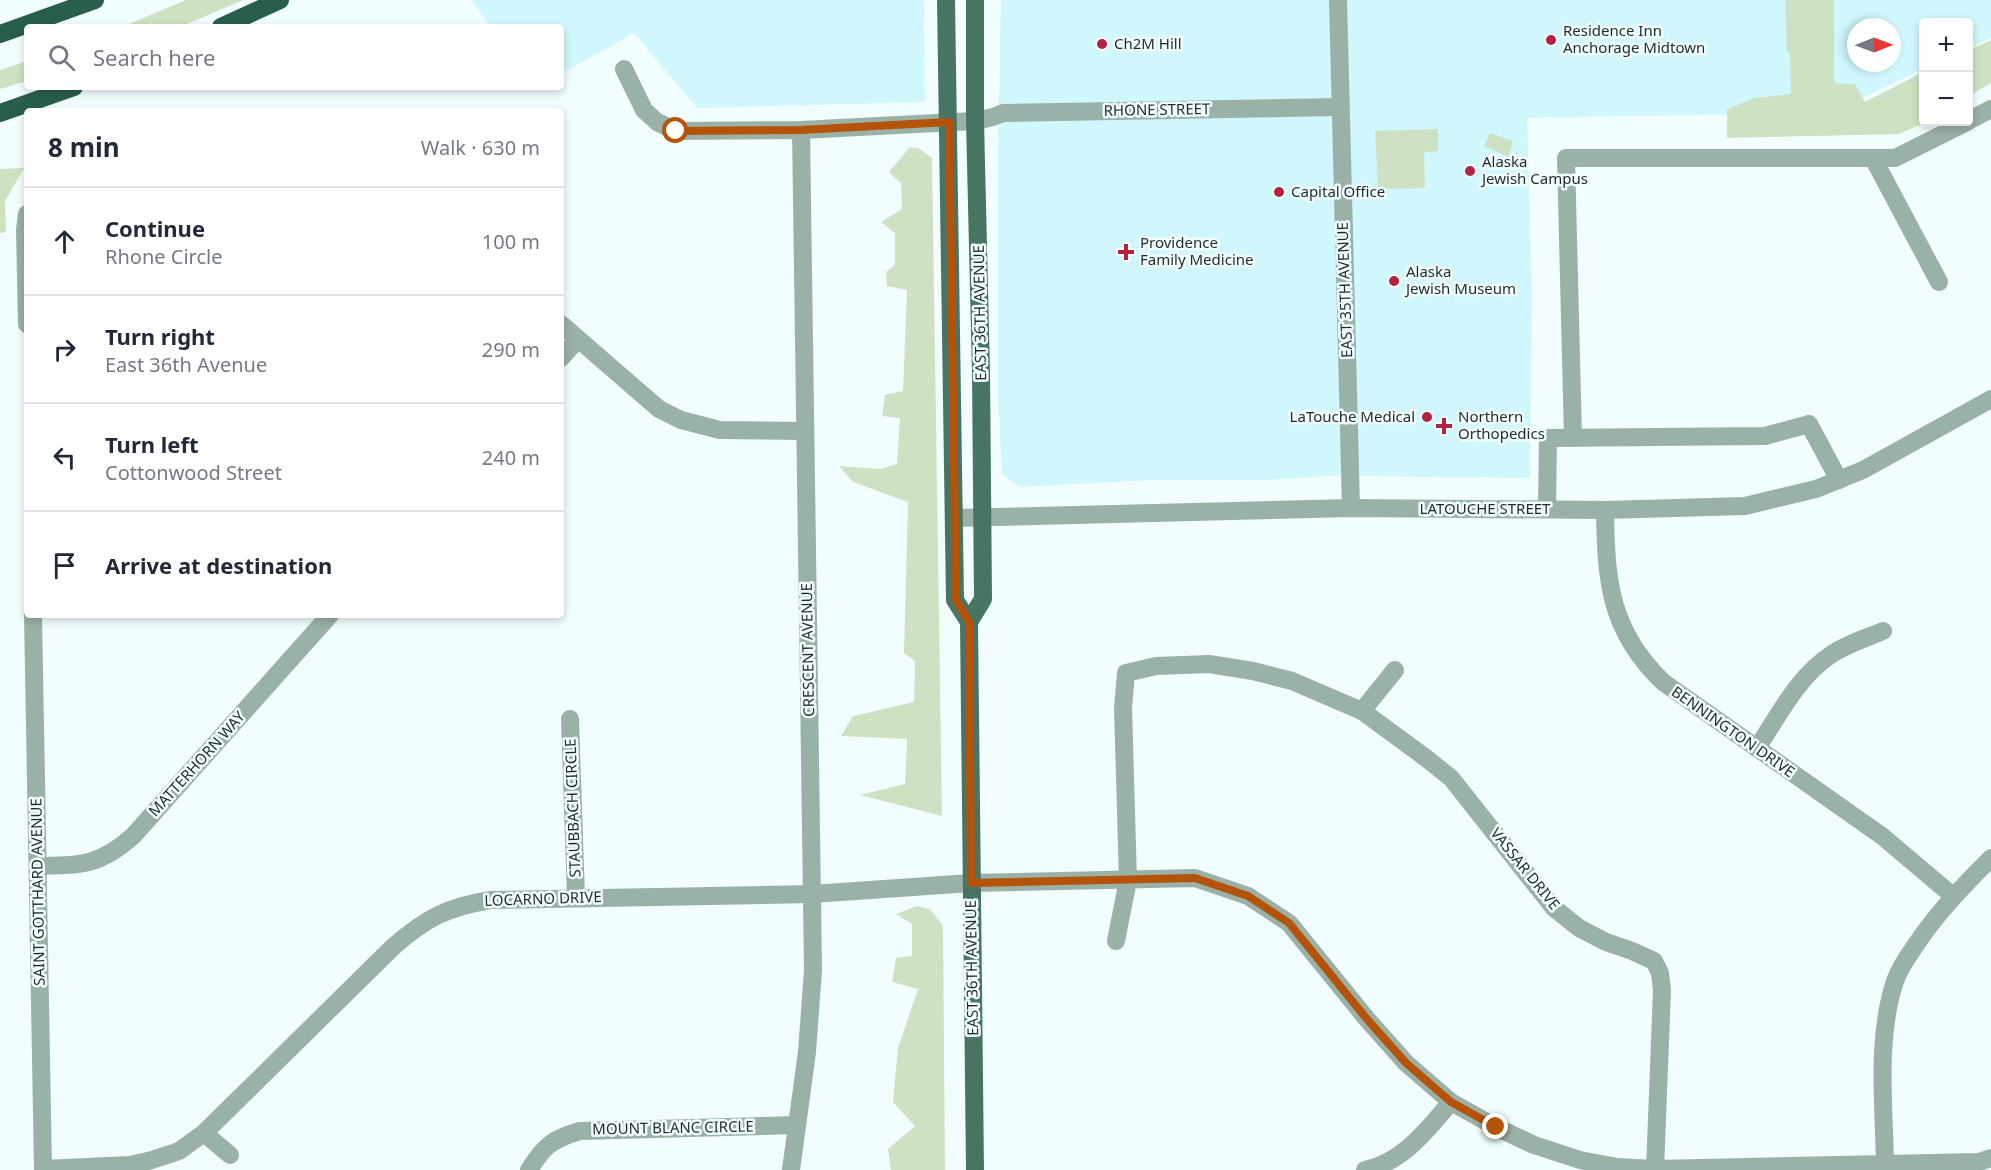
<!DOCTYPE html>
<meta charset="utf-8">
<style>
:root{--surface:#fff;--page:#f6f6f7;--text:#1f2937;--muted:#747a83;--line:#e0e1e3}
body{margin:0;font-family:"Noto Sans",sans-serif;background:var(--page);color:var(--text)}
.controls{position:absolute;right:18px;top:18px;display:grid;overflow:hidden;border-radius:6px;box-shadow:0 3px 9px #0003}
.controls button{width:54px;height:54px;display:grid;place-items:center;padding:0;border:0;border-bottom:2px solid var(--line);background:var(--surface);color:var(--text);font:30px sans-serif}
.compass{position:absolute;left:1847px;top:18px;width:54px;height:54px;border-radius:50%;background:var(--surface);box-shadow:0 3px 9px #0003;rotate:89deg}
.stop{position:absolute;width:18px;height:18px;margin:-14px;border:4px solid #b45309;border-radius:50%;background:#fff}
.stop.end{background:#b45309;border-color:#fff;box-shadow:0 2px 6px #0008}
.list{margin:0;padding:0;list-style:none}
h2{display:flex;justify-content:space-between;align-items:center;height:78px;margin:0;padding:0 24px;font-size:26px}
h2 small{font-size:20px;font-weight:400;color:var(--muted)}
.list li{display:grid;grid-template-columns:39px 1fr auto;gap:18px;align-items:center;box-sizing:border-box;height:108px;padding:0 24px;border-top:2px solid var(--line)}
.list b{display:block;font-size:22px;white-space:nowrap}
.list p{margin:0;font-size:20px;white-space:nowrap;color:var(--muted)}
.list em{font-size:20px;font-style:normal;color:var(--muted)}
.icon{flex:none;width:33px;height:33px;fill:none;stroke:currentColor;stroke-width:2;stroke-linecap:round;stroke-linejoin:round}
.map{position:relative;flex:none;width:1991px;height:1170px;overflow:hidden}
.search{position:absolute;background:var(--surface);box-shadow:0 3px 9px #0003;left:24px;top:24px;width:540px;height:66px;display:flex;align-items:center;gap:15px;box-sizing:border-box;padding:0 21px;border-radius:6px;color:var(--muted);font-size:22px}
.panel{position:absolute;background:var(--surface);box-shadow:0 3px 9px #0003;left:24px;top:108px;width:540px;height:510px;border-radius:6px}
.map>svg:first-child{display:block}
.built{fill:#d0f7fb;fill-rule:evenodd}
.green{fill:#cee2c3}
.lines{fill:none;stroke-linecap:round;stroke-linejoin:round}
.minor{stroke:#9ab1a7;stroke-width:18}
.major{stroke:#487464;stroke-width:18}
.highway{stroke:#295e4c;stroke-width:18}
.route{stroke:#b45309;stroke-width:8}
.poi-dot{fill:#b42241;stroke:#f1fdfe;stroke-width:2}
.labels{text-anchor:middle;stroke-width:5;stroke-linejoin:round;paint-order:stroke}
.poi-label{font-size:15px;fill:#1f2a2b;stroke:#f1fdfe;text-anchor:start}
.street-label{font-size:15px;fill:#1f2a2b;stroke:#f1fdfe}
</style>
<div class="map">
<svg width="1991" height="1170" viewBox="0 0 1991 1170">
<rect width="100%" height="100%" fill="#f1fdfe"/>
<g class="built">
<polygon points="472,0 924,0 925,102 697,108 634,33 561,74 561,27 490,27"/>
<path d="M 1001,0 L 1991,0 L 1991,38 L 1969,48 L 1968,22 L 1924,22 L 1923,69 L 1856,101 L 1856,112 L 1527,118 L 1532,293 L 1530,478 L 1327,476 L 1265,480 L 1150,480 L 1020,487 L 1002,474 L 998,393 L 998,154 ZM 1856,27 L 1892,27 L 1892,63 L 1856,63 Z"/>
</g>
<g class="green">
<polygon points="186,0 243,0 180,27 122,27"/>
<polygon points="1785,0 1834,0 1834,83 1855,84 1865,102 1923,72 1924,122 1926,122 1899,134 1727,138 1727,109 1755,98 1791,94 1790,53 1787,51"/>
<polygon points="1991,40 1991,83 1969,96 1969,50"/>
<polygon points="27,61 27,81 0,89 0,70"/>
<polygon points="1438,129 1438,151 1424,152 1425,188 1378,189 1375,131"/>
<polygon points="1490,133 1513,141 1509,157 1484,146"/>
<polygon points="910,147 918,148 932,158 942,816 860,795 905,784 907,739 841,736 853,716 914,702 915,661 904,653 908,502 853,482 839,466 881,469 897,464 900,418 882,416 885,395 903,391 907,290 887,286 886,272 895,265 895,233 881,222 902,209 901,183 889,172"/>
<polygon points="24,168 5,201 6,232 0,233 0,169"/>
<polygon points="917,906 930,909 943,926 945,1170 891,1170 888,1149 915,1126 893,1102 898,1048 918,989 892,982 896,958 912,956 912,924 896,914"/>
</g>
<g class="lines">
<g class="minor">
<polyline points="1338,0 1351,508"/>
<polyline points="624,69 644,110 657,122 676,131 801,130 975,121 993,117 1003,113 1340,107"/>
<polyline points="1968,121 1991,109"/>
<polyline points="1873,158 1939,282"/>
<polyline points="27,214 25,230 27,324"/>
<polyline points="561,324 659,409 681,420 720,430 804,431"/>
<polyline points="561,358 578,339"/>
<polyline points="1573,438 1566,158 1895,158 1967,122"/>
<polyline points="1547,509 1548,438 1765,436 1809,424 1839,480"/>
<path d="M 1605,510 C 1606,580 1609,630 1663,682 L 1882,836 L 1953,896"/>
<polyline points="955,518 1351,508 1605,510 1745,506 1816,489 1863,470 1991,399"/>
<path d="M 33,615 L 43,1169 L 130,1165 L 152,1160 L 179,1151 L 204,1133 L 393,947 C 426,918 447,907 491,900 L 812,894 L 971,883 L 1195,878 L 1248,896 L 1289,923 L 1366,1018 L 1406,1063 L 1451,1102 L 1496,1127 L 1534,1145 L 1580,1160 L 1617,1167 L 1655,1169 L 1979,1162 L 1991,1158"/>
<polyline points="1362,711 1395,670"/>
<polyline points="570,719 576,897"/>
<path d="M 1757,748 C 1779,715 1798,676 1832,654 C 1847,644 1866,638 1883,631"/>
<path d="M 38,866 C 82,865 99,866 133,836 L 330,615"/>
<polyline points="1116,941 1128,880 1123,708 1126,673 1156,666 1209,664 1253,671 1292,681 1362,711 1426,758 1451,778 1554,908 1579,928 1606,942 1632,951 1654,961 1660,973 1662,990 1655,1170"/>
<polyline points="204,1133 230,1155"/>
<path d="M 1885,1164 C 1884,1104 1876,1039 1895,981 C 1899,970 1906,959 1913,949 C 1935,915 1962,887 1991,858"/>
<path d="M 529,1170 C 544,1146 552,1139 580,1131 L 797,1125"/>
<polyline points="791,1170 807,1052 813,970 801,130"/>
<path d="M 1365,1170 C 1403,1162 1427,1130 1451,1102"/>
</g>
<g class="major">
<polyline points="946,0 955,600 969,622"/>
<polyline points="975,1170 969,622 983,599 981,373 975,121 975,0"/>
</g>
<g class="highway">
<polyline points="221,27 280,0"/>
<polyline points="0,34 95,0"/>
<polyline points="0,113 74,87"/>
</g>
</g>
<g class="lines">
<polyline class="route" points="676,131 801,130 949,122 956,600 969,622 971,883 1195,878 1248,896 1289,923 1366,1018 1406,1063 1451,1102 1496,1127"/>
</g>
<g class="poi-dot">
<circle cx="1551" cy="40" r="6"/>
<circle cx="1102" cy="44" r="6"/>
<circle cx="1470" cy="171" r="6"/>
<circle cx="1279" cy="192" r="6"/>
<path d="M1123 243h6v6h6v6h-6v6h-6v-6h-6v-6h6z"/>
<circle cx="1394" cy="281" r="6"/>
<circle cx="1427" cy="417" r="6"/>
<path d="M1441 417h6v6h6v6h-6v6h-6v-6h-6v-6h6z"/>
</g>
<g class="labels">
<g class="poi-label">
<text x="1563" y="36">Residence Inn<tspan x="1563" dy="17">Anchorage Midtown</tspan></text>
<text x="1114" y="49">Ch2M Hill</text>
<text x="1482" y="167">Alaska<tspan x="1482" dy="17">Jewish Campus</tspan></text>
<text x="1291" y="197">Capital Office</text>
<text x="1140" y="248">Providence<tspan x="1140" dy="17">Family Medicine</tspan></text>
<text x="1406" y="277">Alaska<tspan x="1406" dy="17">Jewish Museum</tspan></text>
<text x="1415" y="422" text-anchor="end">LaTouche Medical</text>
<text x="1458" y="422">Northern<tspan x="1458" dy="17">Orthopedics</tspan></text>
</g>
<g class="street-label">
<text transform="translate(1157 110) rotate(-1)" y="5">RHONE STREET</text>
<text transform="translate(1345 290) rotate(-92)" y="5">EAST 35TH AVENUE</text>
<text transform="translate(980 313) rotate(-91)" y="5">EAST 36TH AVENUE</text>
<text x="1485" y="514">LATOUCHE STREET</text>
<text transform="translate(808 650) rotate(-91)" y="5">CRESCENT AVENUE</text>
<text transform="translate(1733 732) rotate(35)" y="5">BENNINGTON DRIVE</text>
<text transform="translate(197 764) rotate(-48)" y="5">MATTERHORN WAY</text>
<text transform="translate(573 808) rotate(-92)" y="5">STAUBBACH CIRCLE</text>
<text transform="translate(1525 869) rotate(51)" y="5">VASSAR DRIVE</text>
<text transform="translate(38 892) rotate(-91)" y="5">SAINT GOTTHARD AVENUE</text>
<text transform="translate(543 899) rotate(-2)" y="5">LOCARNO DRIVE</text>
<text transform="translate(972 968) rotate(-91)" y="5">EAST 36TH AVENUE</text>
<text transform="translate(673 1128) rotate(-1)" y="5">MOUNT BLANC CIRCLE</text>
</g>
</g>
</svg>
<div class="controls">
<button>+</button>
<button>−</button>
</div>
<svg class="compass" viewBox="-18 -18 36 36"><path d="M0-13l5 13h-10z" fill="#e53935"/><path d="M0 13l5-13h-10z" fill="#747a83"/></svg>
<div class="stop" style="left:676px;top:131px"></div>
<div class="stop end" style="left:1496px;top:1127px"></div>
<div class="search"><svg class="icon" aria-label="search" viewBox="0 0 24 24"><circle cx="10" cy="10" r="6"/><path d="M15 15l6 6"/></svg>Search here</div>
<section class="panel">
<h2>8 min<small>Walk · 630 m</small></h2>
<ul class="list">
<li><svg class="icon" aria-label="ahead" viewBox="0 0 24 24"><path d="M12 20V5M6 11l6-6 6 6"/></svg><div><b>Continue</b><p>Rhone Circle</p></div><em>100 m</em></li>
<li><svg class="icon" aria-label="right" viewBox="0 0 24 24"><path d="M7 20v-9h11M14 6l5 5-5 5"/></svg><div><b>Turn right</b><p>East 36th Avenue</p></div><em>290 m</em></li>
<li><svg class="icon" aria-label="left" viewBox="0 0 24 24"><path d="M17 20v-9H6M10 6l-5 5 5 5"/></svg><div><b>Turn left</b><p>Cottonwood Street</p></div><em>240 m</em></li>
<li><svg class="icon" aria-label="arrive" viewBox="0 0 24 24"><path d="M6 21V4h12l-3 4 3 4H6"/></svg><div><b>Arrive at destination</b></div></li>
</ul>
</section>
</div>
